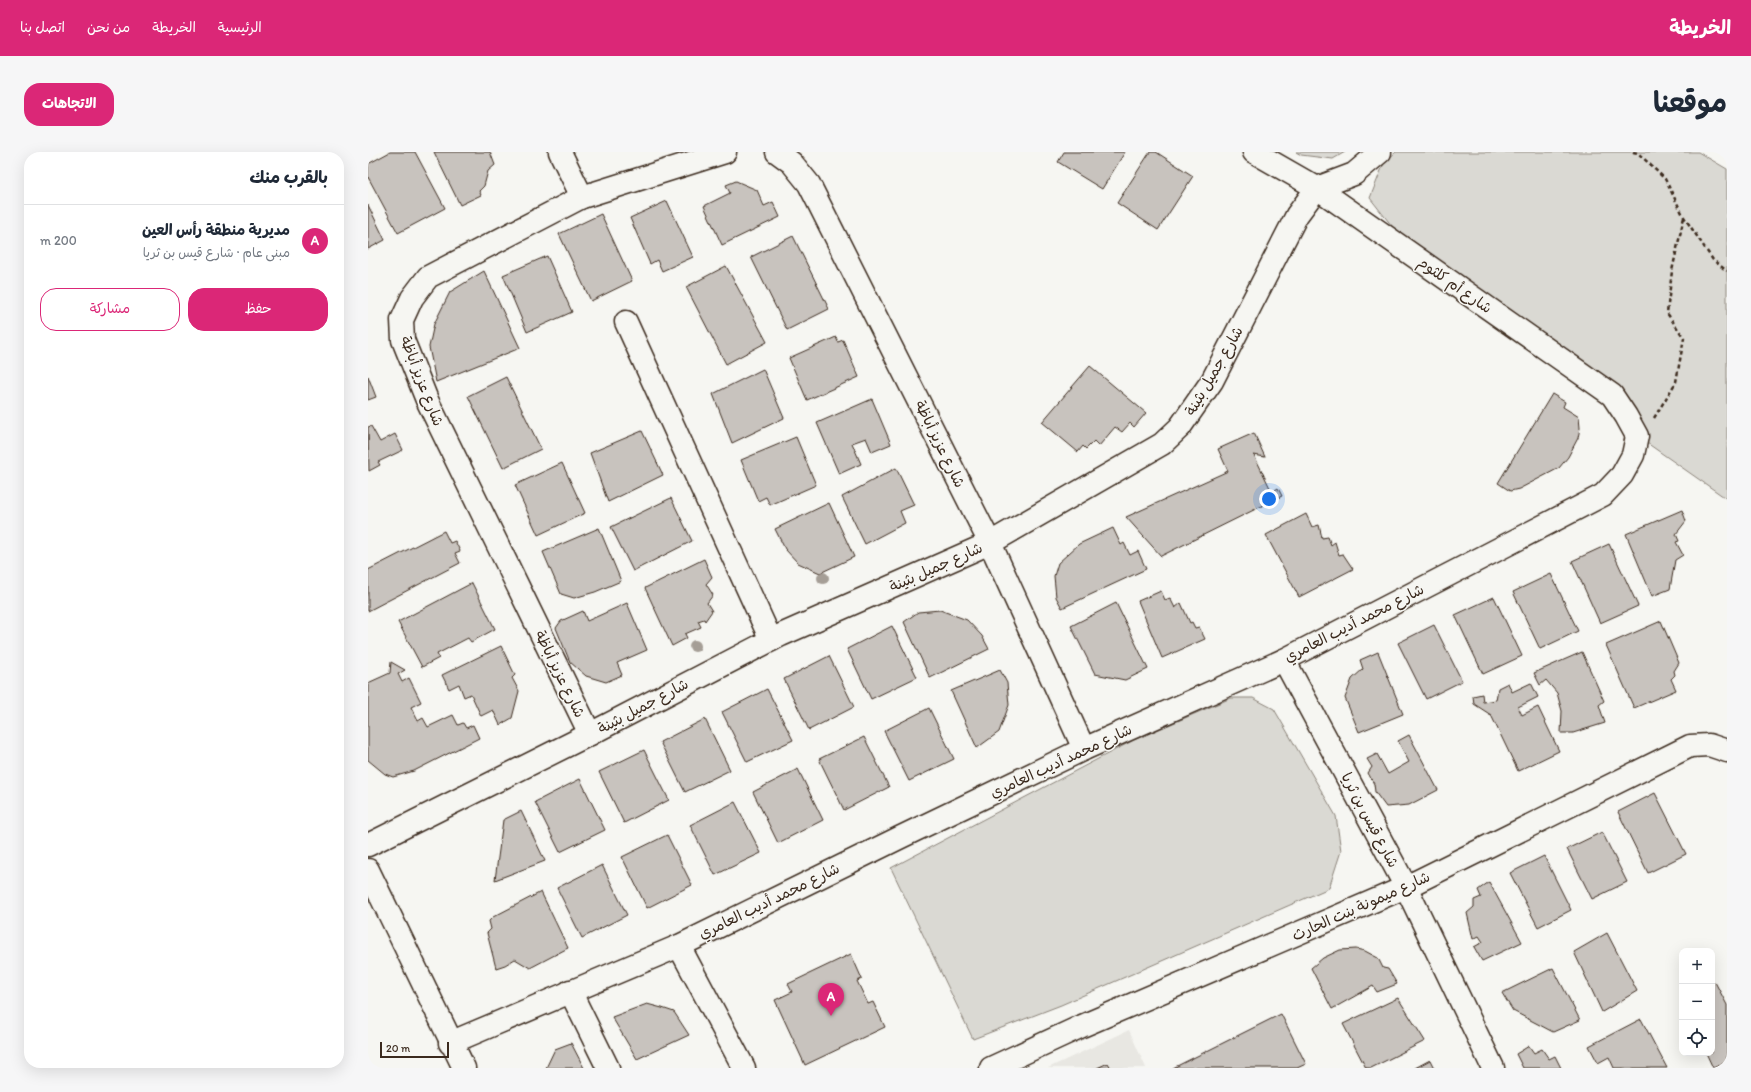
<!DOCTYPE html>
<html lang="ar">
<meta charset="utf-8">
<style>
:root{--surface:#fff;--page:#f6f6f7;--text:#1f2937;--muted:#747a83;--line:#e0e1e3;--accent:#db2777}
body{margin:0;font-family:Itim,"Playpen Sans Arabic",sans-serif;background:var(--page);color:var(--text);direction:rtl}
.controls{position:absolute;right:12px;bottom:12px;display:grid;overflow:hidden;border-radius:8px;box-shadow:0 4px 16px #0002}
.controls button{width:36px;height:36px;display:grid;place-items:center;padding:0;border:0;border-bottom:1px solid var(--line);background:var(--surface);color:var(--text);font:20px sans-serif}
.scale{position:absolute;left:12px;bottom:10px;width:69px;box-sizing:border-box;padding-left:4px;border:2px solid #3b2a1e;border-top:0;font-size:11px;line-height:14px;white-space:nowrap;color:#3b2a1e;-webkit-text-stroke:3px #f6f6f2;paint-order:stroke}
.you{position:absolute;left:901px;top:347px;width:14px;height:14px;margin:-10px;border:3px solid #fff;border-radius:50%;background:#1a73e8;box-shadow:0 0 0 6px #1a73e833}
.badge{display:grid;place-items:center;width:26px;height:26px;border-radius:50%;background:var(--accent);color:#fff;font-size:13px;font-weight:700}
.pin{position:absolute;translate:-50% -33px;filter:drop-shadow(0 1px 2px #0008)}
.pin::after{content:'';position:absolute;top:21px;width:14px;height:12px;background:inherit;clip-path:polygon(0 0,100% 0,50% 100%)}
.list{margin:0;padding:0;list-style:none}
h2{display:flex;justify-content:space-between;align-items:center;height:52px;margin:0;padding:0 16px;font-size:17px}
h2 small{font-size:13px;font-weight:400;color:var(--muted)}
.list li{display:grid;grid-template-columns:26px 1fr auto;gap:12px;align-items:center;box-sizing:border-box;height:72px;padding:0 16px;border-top:1px solid var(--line)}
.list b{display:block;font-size:15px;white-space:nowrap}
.list p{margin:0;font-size:13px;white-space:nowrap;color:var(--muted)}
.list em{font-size:13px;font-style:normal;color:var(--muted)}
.actions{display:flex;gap:8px;padding:12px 16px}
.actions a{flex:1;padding:9px 0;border:1px solid var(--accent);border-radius:16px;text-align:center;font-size:14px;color:var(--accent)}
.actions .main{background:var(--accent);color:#fff}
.icon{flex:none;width:22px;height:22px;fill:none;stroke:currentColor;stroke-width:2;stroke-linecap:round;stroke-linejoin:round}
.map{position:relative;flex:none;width:1359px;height:916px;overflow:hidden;direction:ltr;border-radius:16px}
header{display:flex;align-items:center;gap:24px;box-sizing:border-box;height:56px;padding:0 20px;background:var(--accent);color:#fff}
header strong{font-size:19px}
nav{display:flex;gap:22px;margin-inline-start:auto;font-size:14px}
.intro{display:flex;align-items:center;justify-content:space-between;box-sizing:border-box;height:96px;padding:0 24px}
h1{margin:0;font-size:28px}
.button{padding:10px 18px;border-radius:16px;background:var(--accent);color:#fff;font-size:14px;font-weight:700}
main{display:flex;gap:24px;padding:0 24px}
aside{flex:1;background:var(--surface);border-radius:16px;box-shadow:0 4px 16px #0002}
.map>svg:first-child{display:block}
.built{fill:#e8e7e2}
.green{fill:#dad9d3;stroke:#8a8278}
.building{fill:#c8c3be;stroke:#3b2a1e}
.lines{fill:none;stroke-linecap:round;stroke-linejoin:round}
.minor-casing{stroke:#3b2a1e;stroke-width:25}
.path{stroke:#3b2a1e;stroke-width:2.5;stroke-dasharray:4 3;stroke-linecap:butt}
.minor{stroke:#f6f6f2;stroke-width:22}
.tree{fill:#a59e96}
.labels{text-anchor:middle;stroke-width:3;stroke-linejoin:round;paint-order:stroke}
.street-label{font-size:15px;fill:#3b2a1e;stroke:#f6f6f2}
</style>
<header>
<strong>الخريطة</strong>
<nav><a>الرئيسية</a><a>الخريطة</a><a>من نحن</a><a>اتصل بنا</a></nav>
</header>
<div class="intro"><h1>موقعنا</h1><a class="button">الاتجاهات</a></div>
<main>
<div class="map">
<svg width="1359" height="916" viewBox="0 0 1359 916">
<rect width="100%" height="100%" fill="#f6f6f2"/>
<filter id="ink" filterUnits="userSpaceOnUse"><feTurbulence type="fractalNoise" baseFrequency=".025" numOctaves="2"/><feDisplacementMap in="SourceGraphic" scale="8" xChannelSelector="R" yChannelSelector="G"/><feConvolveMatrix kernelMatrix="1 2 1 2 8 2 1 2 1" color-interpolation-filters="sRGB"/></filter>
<g filter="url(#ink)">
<polygon class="built" points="761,878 778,916 680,916"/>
<g class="green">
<polygon points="928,0 977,0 965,7 933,3"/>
<polygon points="1028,0 1330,0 1359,17 1359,347 1269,284 1258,264 1050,107 1002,46 1016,11"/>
<polygon points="863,546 885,546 906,557 968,664 973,699 961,736 693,853 605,887 523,716 766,588"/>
</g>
<g class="building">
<polygon points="22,0 47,0 77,56 30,81 0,25 0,12"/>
<polygon points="66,0 122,0 127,13 120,19 116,34 111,39 113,43 92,53"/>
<polygon points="696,0 757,0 734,37 690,10"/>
<polygon points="782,0 788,0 825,24 790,78 749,51"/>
<polygon points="368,29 389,38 396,54 405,50 412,65 354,93 336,54 362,41 358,33"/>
<polygon points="299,49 325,105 294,119 289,108 282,112 262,66"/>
<polygon points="0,53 17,88 0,97"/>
<polygon points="233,62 264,129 223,149 191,82"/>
<polygon points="425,84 461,157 419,178 383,105"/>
<polygon points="179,104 204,160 159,180 135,123"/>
<polygon points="358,114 399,190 358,212 318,135"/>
<polygon points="116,119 152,196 68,230 61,195 66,172 82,140"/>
<polygon points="468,185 470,190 475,188 491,225 439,248 421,206"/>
<polygon points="722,214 778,261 766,275 762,271 754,280 747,275 731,294 726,289 718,297 715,294 710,300 674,270"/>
<polygon points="395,217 416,266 364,291 345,242"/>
<polygon points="0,224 8,245 0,248"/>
<polygon points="138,225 173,297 135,316 100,244"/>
<polygon points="1184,242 1197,250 1195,255 1211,265 1212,276 1210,286 1200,305 1191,316 1151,337 1142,339 1130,331"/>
<polygon points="504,247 523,292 504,300 498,286 484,291 493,312 471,322 449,271"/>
<polygon points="3,274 12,290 27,282 35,298 10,310 12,313 1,319 0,275"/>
<polygon points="274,279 295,323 240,350 222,301"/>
<polygon points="886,281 897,305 886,303 904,340 910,336 914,344 793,404 758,365 860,319 850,297"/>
<polygon points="428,285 448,333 402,353 398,345 390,349 373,308"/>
<polygon points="194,311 217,361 170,383 147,333"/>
<polygon points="528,316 546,353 532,359 537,371 497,392 474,345"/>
<polygon points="303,346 324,389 265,419 243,375"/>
<polygon points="461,351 486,405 452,421 430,411 417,397 407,377"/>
<polygon points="1314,358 1318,369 1308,382 1311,389 1308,390 1315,403 1307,408 1302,437 1284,444 1258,382"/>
<polygon points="938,362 944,375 951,373 954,386 960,385 963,393 967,390 971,403 975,402 985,417 931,445 898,383"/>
<polygon points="231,376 253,429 227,440 206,446 193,442 175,400"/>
<polygon points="745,376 753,393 756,391 762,403 770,399 778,417 694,456 688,445 686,424 690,411 711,392"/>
<polygon points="76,379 82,391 87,389 92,399 87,401 92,411 0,459 0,418"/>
<polygon points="1241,392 1270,454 1232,471 1204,409"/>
<polygon points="336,407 344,425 338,432 345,443 339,451 344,459 337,469 336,467 330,469 333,475 317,482 319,486 304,494 277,436"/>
<polygon points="1183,422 1210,479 1172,497 1145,440"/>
<polygon points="104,431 127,477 103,490 100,486 69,502 71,506 54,515 30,470"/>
<polygon points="793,439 797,448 802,446 807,456 813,451 822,471 824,470 827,476 831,475 837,487 794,506 770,449"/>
<polygon points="1126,445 1154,504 1115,522 1087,463"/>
<polygon points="259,451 279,498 249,511 254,523 238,530 218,524 202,510 188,476 193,469 215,459 219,469"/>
<polygon points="748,451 780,517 757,528 727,522 703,474"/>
<polygon points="572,458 599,468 614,484 621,497 562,526 536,470 550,460"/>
<polygon points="1293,469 1311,511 1306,519 1307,523 1303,527 1308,538 1266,556 1238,493"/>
<polygon points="1066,473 1094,529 1058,547 1030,491"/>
<polygon points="524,474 549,525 503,547 479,497"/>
<polygon points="133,494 147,523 144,526 151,539 144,566 132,573 125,558 113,564 103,542 96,545 91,532 81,537 74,523"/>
<polygon points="1010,500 1035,562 991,580 977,546 984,527 995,517 992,508"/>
<polygon points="1214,500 1236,549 1231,553 1237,571 1205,581 1193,581 1194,559 1189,541 1178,528 1172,533 1166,521"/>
<polygon points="461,504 486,555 441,578 416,527"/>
<polygon points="23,510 37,518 30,522 34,530 41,526 53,550 43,555 50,569 55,566 60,575 85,563 90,573 95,571 98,576 105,573 111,586 46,619 25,625 17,622 0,608 0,531 22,521"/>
<polygon points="632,518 639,531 641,553 631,580 609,596 583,539"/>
<polygon points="1140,531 1144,540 1163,531 1170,545 1150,555 1154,563 1170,555 1191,599 1150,619 1123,563 1106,552 1105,544 1114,542 1115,550 1128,548 1130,536"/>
<polygon points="399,537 425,588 379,610 354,560"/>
<polygon points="561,556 586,607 541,629 516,579"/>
<polygon points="337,567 362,618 317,640 292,590"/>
<polygon points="1041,583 1070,638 1041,653 1018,655 1007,640 1006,632 1000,621 1004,615 999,607 1009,602 1020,622 1041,610 1030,589"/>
<polygon points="496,585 521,635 476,658 451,607"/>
<polygon points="276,598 301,648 256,671 231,620"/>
<polygon points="430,617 455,668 410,691 385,640"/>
<polygon points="212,627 237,678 192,700 167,650"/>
<polygon points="1287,641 1318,702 1280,721 1250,660"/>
<polygon points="367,650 393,701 347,723 322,673"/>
<polygon points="153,659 177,709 127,728 135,668"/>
<polygon points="1234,680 1259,730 1224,747 1199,697"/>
<polygon points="299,683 324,733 279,756 254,705"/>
<polygon points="1176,704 1203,758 1170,775 1142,721"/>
<polygon points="234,713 259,763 214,786 189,736"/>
<polygon points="1121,730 1154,790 1114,809 1106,795 1115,790 1111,784 1105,787 1099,761 1106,755 1106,748 1113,745 1110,738"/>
<polygon points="173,740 200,796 162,816 147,807 137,813 128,816 119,781 123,777 121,769 125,765"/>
<polygon points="1239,781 1269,839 1234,860 1206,800"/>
<polygon points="988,797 997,799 1010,806 1015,816 1020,817 1029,832 1009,840 1005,834 964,857 943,816 955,806 972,798"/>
<polygon points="483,802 494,827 489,829 500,852 505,850 517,875 437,913 407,848 424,840 420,832"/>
<polygon points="1185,816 1212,868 1185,880 1145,859 1134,841"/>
<polygon points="1347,830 1359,853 1359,910 1345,916 1338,901 1344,901 1344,831"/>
<polygon points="1030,846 1057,889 1003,916 998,916 975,872"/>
<polygon points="279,852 294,856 306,860 321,883 269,907 244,865"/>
<polygon points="913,862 938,912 929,916 805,916"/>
<polygon points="1273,867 1299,916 1246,916 1241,905 1230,911 1221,894"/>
<polygon points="203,891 216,916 178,916 187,897"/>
<polygon points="1161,894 1166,901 1174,897 1181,907 1187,904 1193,916 1155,916 1148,902"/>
<polygon points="1062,908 1066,916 1047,916"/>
<polygon points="740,911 743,916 729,916"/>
</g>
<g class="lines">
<g class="minor-casing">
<g id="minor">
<polyline points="192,0 214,45"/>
<polyline points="409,0 424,11 441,32 622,391 716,597"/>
<polyline points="258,170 403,488"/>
<polyline points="916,508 1038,735 1125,916"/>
<polyline points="222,582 59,248 35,188 34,168 44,146 60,125 214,45 357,0"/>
<polyline points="0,693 222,582 413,483 622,391 794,292 812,275 844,229 929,63 949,36 986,22 1012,0"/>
<polyline points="0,718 96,916"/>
<polyline points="311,794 376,916"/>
<polyline points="202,839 240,916"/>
<polyline points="82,891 311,794 533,685 716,597 916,508 1235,343 1254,323 1265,303 1269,284 1258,264 1244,243 949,36 886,0"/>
<polyline points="623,916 714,874 1038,735 1322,594 1341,593 1359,599"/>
</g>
</g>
<g class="path">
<polyline points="1265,0 1270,1 1297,27 1316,65 1345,108 1359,119"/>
<polyline points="1286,266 1308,230 1316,186 1299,161 1304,119 1316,65"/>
</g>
<use href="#minor" class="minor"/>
</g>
<g class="tree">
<circle cx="455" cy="426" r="6"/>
<circle cx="327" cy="494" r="6"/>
</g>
</g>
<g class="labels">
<g class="street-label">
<text transform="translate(1087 133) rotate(35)" y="5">شارع أم كلثوم</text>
<text transform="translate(846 219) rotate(-60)" y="5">شارع جميل بثينة</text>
<text transform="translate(54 229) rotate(69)" y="5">شارع عزيز أباظة</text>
<text transform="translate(572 292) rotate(64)" y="5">شارع عزيز أباظة</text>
<text transform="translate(568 415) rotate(-24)" y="5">شارع جميل بثينة</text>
<text transform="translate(986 471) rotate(-27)" y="5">شارع محمد أديب العامري</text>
<text transform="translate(192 522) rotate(64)" y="5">شارع عزيز أباظة</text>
<text transform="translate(275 554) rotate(-28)" y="5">شارع جميل بثينة</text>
<text transform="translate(693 609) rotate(-25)" y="5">شارع محمد أديب العامري</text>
<text transform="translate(1002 668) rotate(62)" y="5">شارع قيس بن ثريا</text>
<text transform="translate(401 749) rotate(-26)" y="5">شارع محمد أديب العامري</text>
<text transform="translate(993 754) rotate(-24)" y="5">شارع ميمونة بنت الحارث</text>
</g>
</g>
</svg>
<div class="controls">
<button>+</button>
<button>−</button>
<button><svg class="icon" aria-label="locate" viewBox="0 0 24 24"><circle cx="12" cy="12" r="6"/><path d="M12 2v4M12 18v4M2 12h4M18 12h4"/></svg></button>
</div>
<div class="scale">20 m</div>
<div class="you"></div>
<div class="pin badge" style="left:463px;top:864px">A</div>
</div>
<aside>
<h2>بالقرب منك<small></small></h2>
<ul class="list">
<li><span class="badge">A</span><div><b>مديرية منطقة رأس العين</b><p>مبنى عام · شارع قيس بن ثريا</p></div><em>200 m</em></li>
</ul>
<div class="actions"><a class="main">حفظ</a><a>مشاركة</a></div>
</aside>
</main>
